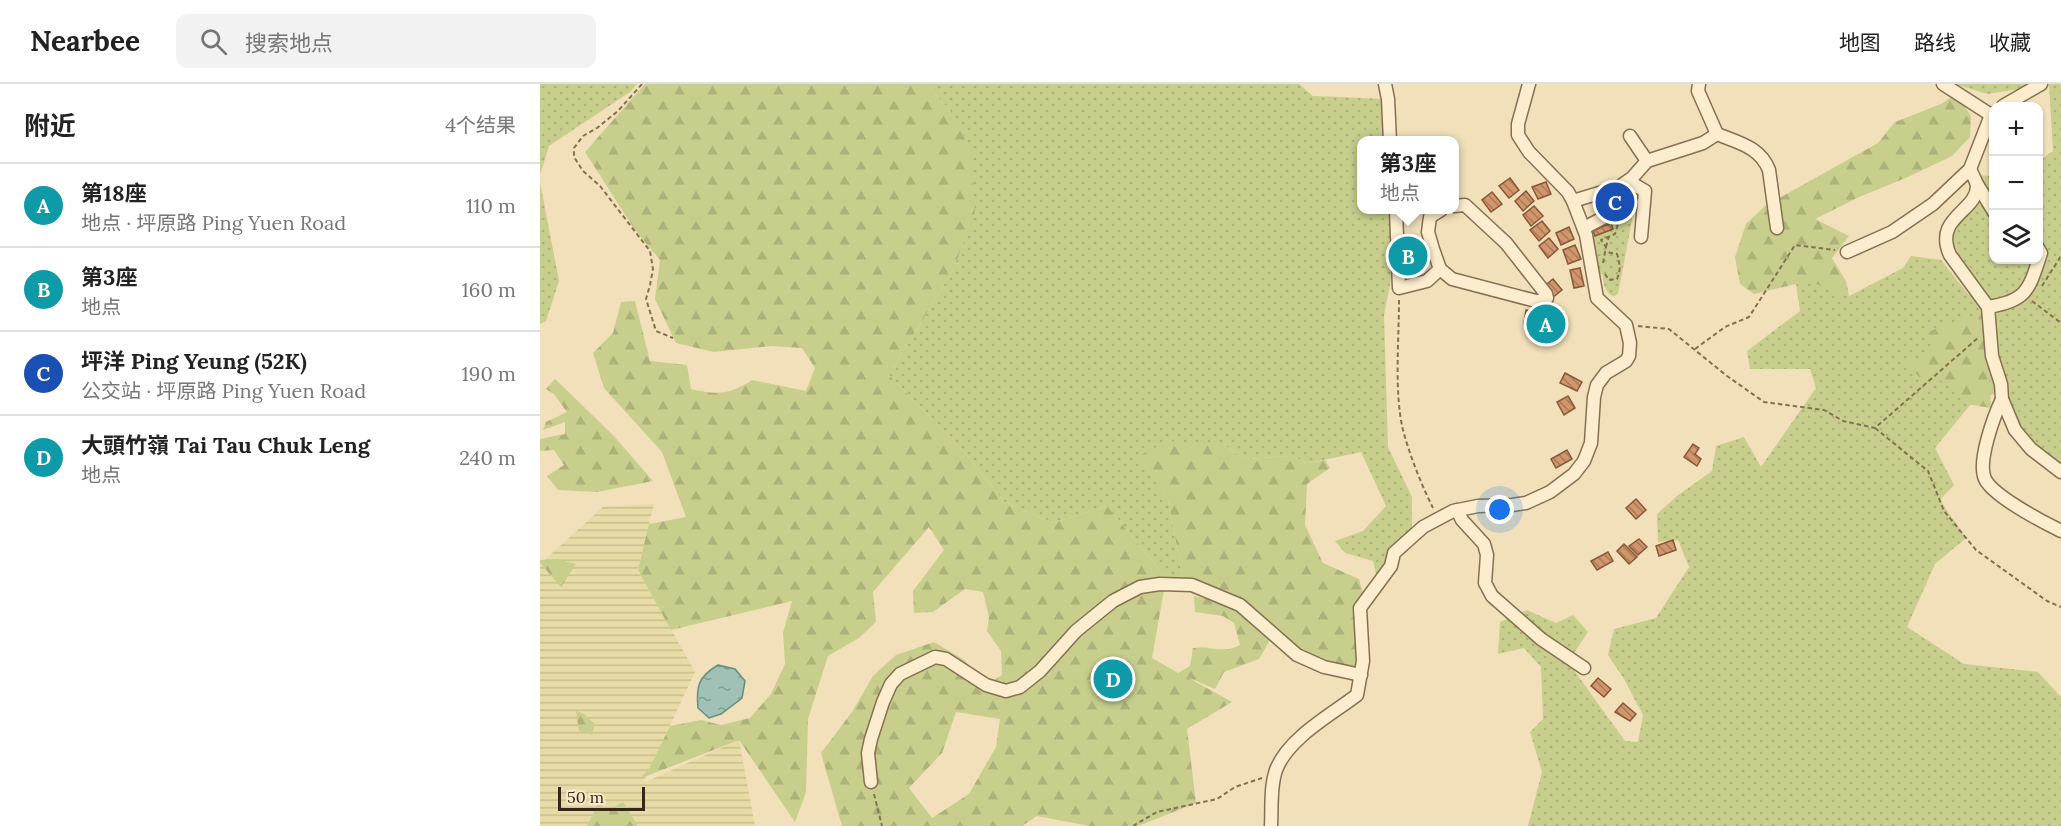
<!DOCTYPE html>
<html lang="zh">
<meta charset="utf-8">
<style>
:root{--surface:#fff;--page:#f2f2f2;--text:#222;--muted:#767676;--line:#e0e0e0;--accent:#9c1f20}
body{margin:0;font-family:Lora,"Noto Sans SC",serif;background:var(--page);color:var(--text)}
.controls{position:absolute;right:18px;top:18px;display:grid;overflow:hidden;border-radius:12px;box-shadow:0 2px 4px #0004}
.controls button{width:54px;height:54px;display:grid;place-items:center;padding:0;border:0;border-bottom:2px solid var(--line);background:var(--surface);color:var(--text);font:30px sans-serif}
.scale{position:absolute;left:18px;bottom:15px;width:87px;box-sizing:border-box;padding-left:6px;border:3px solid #362719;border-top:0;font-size:16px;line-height:21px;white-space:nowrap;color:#362719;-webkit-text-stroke:4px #f8eac9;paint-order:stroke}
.you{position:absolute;left:960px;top:426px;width:21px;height:21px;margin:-15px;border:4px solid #fff;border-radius:50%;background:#1a73e8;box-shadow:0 0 0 9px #1a73e833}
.badge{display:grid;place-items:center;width:39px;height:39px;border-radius:50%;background:var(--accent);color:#fff;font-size:20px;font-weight:700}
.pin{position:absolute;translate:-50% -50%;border:3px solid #fff;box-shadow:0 2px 6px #0006}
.popup{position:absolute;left:817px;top:52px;width:102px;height:78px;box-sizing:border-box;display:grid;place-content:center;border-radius:12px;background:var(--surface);filter:drop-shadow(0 2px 4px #0005);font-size:20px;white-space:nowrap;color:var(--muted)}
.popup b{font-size:22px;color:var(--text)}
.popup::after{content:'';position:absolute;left:50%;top:100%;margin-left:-12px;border:12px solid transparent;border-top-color:var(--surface)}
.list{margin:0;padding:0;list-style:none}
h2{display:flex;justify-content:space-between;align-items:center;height:78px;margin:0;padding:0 24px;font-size:26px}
h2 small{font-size:20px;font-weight:400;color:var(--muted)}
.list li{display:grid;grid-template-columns:39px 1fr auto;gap:18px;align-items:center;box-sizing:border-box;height:84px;padding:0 24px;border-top:2px solid var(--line)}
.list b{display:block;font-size:22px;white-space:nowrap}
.list p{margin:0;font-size:20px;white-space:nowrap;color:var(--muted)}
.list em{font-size:20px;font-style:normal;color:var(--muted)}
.icon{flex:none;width:33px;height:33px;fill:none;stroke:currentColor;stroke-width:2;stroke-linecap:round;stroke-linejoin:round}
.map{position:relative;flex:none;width:1521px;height:742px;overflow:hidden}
header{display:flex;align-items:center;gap:36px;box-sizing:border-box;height:84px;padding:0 30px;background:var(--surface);border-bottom:2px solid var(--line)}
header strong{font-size:28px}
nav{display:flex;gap:33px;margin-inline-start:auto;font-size:21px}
.search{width:420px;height:54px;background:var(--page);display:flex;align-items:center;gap:15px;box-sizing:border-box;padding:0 21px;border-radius:12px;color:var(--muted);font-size:22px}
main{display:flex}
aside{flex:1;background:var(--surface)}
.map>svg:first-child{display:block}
.farmland{fill:url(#farmland-rules)}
.grass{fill:url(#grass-dots)}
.forest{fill:url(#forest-firs);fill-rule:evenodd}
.water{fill:url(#water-ripples);stroke:#668e84;stroke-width:1.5}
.building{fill:url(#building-back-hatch);stroke:#895737;stroke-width:1.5}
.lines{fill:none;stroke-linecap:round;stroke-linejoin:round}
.minor-casing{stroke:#886f53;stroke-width:15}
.path{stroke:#886f53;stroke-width:2;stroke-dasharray:4.5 3;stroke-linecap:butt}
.minor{stroke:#fbedcd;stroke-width:12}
</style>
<header>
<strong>Nearbee</strong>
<div class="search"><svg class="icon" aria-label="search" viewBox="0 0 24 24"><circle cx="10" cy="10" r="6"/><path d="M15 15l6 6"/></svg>搜索地点</div>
<nav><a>地图</a><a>路线</a><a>收藏</a></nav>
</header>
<main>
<aside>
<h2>附近<small>4个结果</small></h2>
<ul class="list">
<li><span class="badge" style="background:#0f9aa8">A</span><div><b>第18座</b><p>地点 · 坪原路 Ping Yuen Road</p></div><em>110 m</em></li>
<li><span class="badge" style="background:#0f9aa8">B</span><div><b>第3座</b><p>地点</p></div><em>160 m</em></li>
<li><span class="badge" style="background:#1a4fb4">C</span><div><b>坪洋 Ping Yeung (52K)</b><p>公交站 · 坪原路 Ping Yuen Road</p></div><em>190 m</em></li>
<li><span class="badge" style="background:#0f9aa8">D</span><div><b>大頭竹嶺 Tai Tau Chuk Leng</b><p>地点</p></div><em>240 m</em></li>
</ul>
</aside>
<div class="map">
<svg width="1521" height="742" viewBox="0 0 1521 742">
<defs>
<pattern id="farmland-rules" width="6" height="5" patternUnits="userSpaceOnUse" patternTransform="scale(1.5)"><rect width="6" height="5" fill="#e7dca6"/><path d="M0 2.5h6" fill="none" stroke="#c7bd8e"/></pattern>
<pattern id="grass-dots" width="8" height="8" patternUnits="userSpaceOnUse" patternTransform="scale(1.5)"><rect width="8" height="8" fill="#c8cf8d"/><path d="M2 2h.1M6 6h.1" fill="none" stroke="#acb279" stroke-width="1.8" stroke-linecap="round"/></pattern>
<pattern id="forest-firs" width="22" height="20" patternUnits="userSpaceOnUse" patternTransform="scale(1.5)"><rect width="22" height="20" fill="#c8cf8d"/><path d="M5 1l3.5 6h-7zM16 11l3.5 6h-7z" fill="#acb279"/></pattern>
<pattern id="water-ripples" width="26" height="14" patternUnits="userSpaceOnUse" patternTransform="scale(1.5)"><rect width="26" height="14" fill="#9fc1b6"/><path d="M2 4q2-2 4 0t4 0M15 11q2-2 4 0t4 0" fill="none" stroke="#829d93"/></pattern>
<pattern id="building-back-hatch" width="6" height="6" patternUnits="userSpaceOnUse" patternTransform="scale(1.5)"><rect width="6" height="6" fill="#d2966c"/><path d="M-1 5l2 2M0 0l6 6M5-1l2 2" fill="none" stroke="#ab7a58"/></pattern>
</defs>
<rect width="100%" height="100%" fill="#f1e0b9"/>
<polygon class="farmland" points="114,420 98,486 155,588 103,699 199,656 215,742 0,742 0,480 63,423"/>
<g class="grass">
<polygon points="0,0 97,0 90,8 9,62 0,91"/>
<polygon points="386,0 759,0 773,12 848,15 849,56 822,57 822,126 855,126 858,160 844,231 848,363 872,413 872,448 837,494 833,477 805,469 795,457 823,447 846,422 821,368 769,379 751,372 704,375 683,360 598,373 628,416 643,495 626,494 567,422 513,439 465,418 423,367 349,291 413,186 411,28"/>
<polygon points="1415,0 1497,0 1486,4 1447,10"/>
<polygon points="1509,0 1521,0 1521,393 1479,350 1462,306 1430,321 1395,364 1414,401 1400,416 1426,454 1395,480 1367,543 1424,580 1498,588 1521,613 1521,742 988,742 1002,688 990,648 1003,635 1001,583 984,564 958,570 960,538 987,526 1016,539 1033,531 1048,548 1028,578 1085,657 1098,658 1103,631 1084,595 1068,571 1074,545 1116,534 1149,483 1138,456 1118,458 1117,430 1137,412 1172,387 1176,362 1204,353 1221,383 1276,304 1270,285 1210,285 1207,267 1260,227 1256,200 1284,200 1309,212 1363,184 1371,172 1401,176 1429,211 1435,203 1408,167 1408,145 1435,111 1433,91 1453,92 1454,176 1498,176 1499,77 1513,67"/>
<polygon points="0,98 19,197 6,237 0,240"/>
<path d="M 1086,118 L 1090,121 L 1092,136 L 1078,210 L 1074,212 C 1064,210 1064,198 1062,190 L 1057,190 L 1051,150 L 1051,147 L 1066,138 L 1081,119 Z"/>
</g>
<g class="forest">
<path d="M 105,0 L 386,0 L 411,28 L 431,64 L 435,128 L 413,186 L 349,291 L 423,367 L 465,418 L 513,439 L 567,422 L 626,494 L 612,574 L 638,589 L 650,582 L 653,564 C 674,561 680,571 700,561 L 694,539 L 683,532 L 655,528 L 654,512 L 670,516 L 676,511 L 643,495 L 628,416 L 597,373 L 627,357 L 683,360 L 704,375 L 751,372 L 769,379 L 785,376 L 790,384 L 767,400 L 765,441 L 783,479 L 819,495 L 825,517 L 821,591 L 780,581 L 734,549 L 719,575 L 684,588 L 675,605 L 647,593 L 692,618 L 647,645 L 656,719 L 598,742 L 549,742 L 497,732 L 482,742 L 302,742 L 281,669 L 312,628 L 333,592 L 356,571 L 394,558 L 424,576 L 446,601 L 462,591 L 461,567 L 447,547 L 449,533 L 443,508 L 425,505 L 393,528 L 374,529 L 373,507 L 404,466 L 389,443 L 333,508 L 336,538 L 319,554 L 288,572 L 268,635 L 266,708 L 255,738 L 199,656 L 99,695 L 109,685 L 130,642 L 161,636 L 181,641 L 210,634 L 231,610 L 245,580 L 243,549 L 252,517 L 131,546 L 98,486 L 109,440 L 146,433 L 122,368 L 64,304 L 53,269 L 73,249 L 81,218 L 95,217 L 110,277 L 147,281 L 151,305 C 176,311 190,311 212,296 L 266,307 L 275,284 L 262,264 L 232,262 L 174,268 L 136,259 L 115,215 L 120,176 L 95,146 L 45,68 ZM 416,628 L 460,635 L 456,663 L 429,710 L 392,734 L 369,704 L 402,669 Z"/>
<polygon points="1416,10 1431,32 1430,53 1412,72 1368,93 1319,113 1275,135 1309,152 1292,174 1306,197 1309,212 1276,200 1256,200 1214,210 1200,200 1195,173 1206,140 1225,122 1338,59 1355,38 1401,20"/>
<polygon points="1455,202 1468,210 1445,256 1445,282 1450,300 1451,324 1426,320 1412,299 1379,293 1366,278 1381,276 1393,268 1388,248 1419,236 1436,234"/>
<polygon points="15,295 73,351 113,397 57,408 18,406 7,392 24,381 14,366 0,367 0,355 25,350 25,338 3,346 6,338 27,328 14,310 6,305"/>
<polygon points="15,475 36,480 21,503 0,479 0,476"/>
<polygon points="36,627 44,630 55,640 52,651 39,647"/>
<polygon points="83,718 98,742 47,742 58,720 69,726"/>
</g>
<path class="water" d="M 178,581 L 195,585 L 205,597 L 202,614 L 181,630 L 169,634 L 158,624 C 156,602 158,593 178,581 Z"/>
<g class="building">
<polygon points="970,94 979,106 969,114 959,102"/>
<polygon points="1006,98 1011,110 998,115 992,103"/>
<polygon points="986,107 994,117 983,127 975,117"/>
<polygon points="952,108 962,120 951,128 942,116"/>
<polygon points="994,122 1003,132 991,142 983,131"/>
<polygon points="1002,137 1010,147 999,157 990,146"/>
<polygon points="1071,139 1073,145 1055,152 1053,147"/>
<polygon points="1029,143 1034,155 1021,161 1016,149"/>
<polygon points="1009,154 1018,165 1008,174 999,162"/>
<polygon points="868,159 870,162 873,160 879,167 867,177 858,167"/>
<polygon points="1035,161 1041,175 1028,180 1023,166"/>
<polygon points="880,171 887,179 872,191 866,182"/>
<polygon points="1040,184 1044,202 1034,204 1030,186"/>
<polygon points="1013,195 1022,206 1012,214 1003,203"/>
<polygon points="986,226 999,228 997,242 984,240"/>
<polygon points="1002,230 1013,232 1010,250 999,248"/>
<polygon points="1025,289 1042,298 1037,307 1020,299"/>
<polygon points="1028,312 1035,324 1024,331 1017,318"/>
<polygon points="1153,360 1159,364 1155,370 1161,375 1157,382 1144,373"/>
<polygon points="1027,366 1032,375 1016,384 1011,375"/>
<polygon points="1096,415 1106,426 1096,435 1086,424"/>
<polygon points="1099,455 1107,463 1098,471 1089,462"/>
<polygon points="1133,456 1136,466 1119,472 1116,462"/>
<polygon points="1084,460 1097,473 1089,480 1077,467"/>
<polygon points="1068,468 1073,477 1057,486 1051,477"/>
<polygon points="1058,594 1071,605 1064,613 1051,602"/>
<polygon points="1083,619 1096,630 1090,637 1075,628"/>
</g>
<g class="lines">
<g class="minor-casing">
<g id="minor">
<polyline points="845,0 848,15 850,57"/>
<path d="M 1159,0 L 1158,7 L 1177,50 C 1199,59 1220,63 1229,86 L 1237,144"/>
<polyline points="1403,0 1451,31 1454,29"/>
<polyline points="1463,22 1501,0"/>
<polyline points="1090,52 1107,77"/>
<path d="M 1430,85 C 1432,90 1436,96 1437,102 C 1437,128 1393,133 1410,171 L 1448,223 L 1452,272 L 1461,300 L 1462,315 L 1475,346 L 1491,365 L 1521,388"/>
<polyline points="1437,100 1454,128"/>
<polyline points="1033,117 1079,103 1092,94 1107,77 1163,59 1177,50"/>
<polyline points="856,126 859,204 887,197 900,185"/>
<polyline points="901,126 890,133 888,148 893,165 900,185 912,195 996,217 1004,217 1007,214 1006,210 966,159 925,121 914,122"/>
<polyline points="1044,144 1063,134 1088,97 1105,107 1101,153"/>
<polyline points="1307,168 1352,148 1393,120 1430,85 1451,31"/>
<path d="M 1448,223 C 1488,217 1489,205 1501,169 L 1498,164"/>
<path d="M 1462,315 C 1454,332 1437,378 1445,395 C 1453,412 1503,438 1521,447"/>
<polyline points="917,426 922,436 944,460 947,471 945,499 952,512 1001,555 1044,584"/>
<polyline points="331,698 328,669 331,655 343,618 351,600 360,590 395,573 406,575 446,601 466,607 480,603 500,587 536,547 573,517 600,503 620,500 652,501 700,521 757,571 784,583 821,591"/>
<path d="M 731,742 C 732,724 730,703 736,686 C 748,654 791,631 817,611 L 823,577 L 820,524 L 851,482 L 854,469 L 883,443 L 913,427 L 938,422 L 972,421 L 986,419 L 1010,408 L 1034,390 L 1044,377 L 1051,359 L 1054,313 L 1057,301 L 1066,289 L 1086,277 L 1089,272 L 1090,259 L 1086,241 L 1057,214 L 1046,151 L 1033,117 L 1028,108 L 989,68 L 978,51 L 978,40 L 989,0"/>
</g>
</g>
<g class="path">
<polyline points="102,0 78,27 57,44 43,52 34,64 34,73 43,87 60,102 110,167 113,185 110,201 106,215 116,247 133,254"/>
<polyline points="1066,163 1069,152"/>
<polyline points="1063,179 1066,163 1061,156 1075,150 1078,140 1093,124"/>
<path d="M 1065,190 L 1069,196 L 1077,195 C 1081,185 1080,180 1077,170 L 1066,168"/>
<polyline points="1502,202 1521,172"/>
<path d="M 859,216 C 859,256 854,309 863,346 C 870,372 881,400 893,424"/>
<polyline points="1492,217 1521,239"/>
<polyline points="1098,242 1129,245 1187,292 1224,318 1284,326 1303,337 1335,344 1439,253"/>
<polyline points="1155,265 1185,243 1209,233 1255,161 1295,166"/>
<polyline points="1335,344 1388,387 1404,427 1436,466 1507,517 1521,523"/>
<polyline points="334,710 342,742"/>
<polyline points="593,742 617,728 677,715 695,703 722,694"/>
</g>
<use href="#minor" class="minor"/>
</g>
</svg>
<div class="controls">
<button>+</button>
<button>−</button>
<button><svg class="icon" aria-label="layers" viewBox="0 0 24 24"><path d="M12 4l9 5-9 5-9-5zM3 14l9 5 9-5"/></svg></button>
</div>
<div class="scale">50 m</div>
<div class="you"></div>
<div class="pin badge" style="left:1006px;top:240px;background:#0f9aa8">A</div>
<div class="pin badge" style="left:868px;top:172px;background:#0f9aa8">B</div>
<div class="popup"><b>第3座</b>地点</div>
<div class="pin badge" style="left:1075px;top:118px;background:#1a4fb4">C</div>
<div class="pin badge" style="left:573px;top:595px;background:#0f9aa8">D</div>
</div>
</main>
